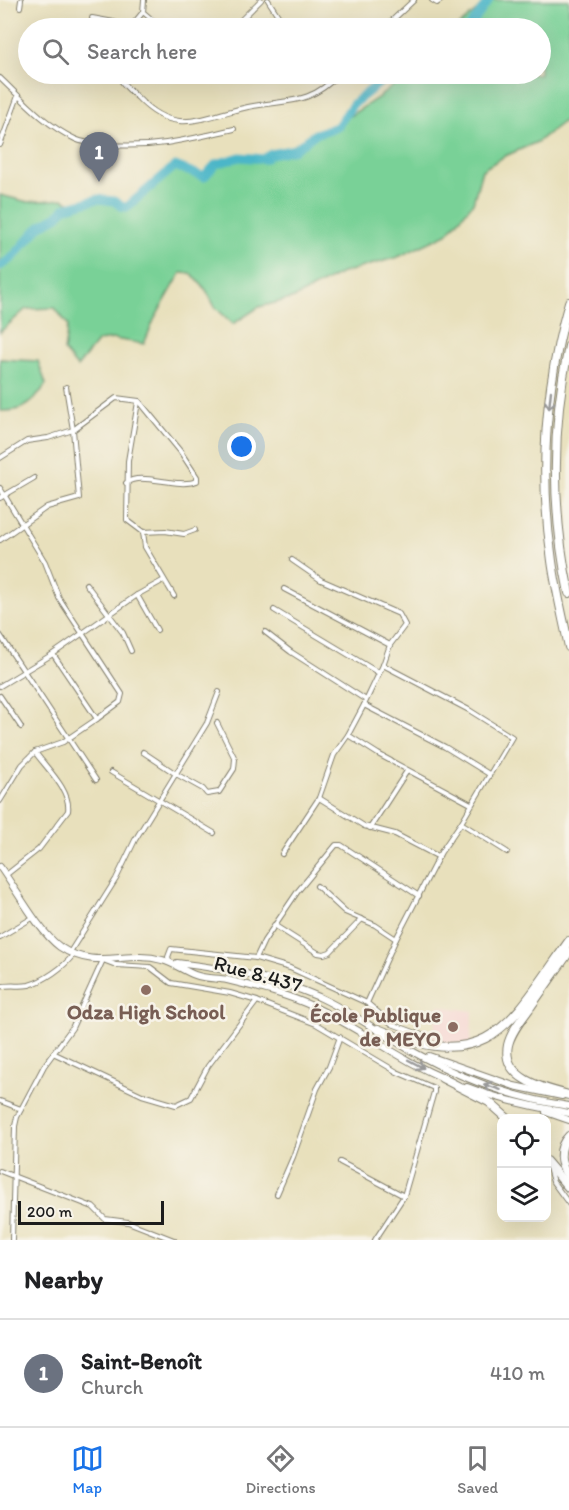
<!DOCTYPE html>
<meta charset="utf-8">
<style>
:root{--surface:#fff;--page:#f2f2f2;--text:#202124;--muted:#757577;--line:#e0e0e0;--accent:#1a73e8}
body{margin:0;font-family:Itim,sans-serif;background:var(--page);color:var(--text)}
.controls{position:absolute;right:18px;bottom:18px;display:grid;overflow:hidden;border-radius:12px;box-shadow:0 6px 24px #0002}
.controls button{width:54px;height:54px;display:grid;place-items:center;padding:0;border:0;border-bottom:2px solid var(--line);background:var(--surface);color:var(--text);font:30px sans-serif}
.scale{position:absolute;left:18px;bottom:15px;width:146px;box-sizing:border-box;padding-left:6px;border:3px solid #1c1c1c;border-top:0;font-size:16px;line-height:21px;white-space:nowrap;color:#1c1c1c;-webkit-text-stroke:4px #f7f3e8;paint-order:stroke}
.you{position:absolute;left:242px;top:447px;width:21px;height:21px;margin:-15px;border:4px solid #fff;border-radius:50%;background:#1a73e8;box-shadow:0 0 0 9px #1a73e833}
.badge{display:grid;place-items:center;width:39px;height:39px;border-radius:50%;background:var(--accent);color:#fff;font-size:20px;font-weight:700}
.pin{position:absolute;translate:-50% -50px;filter:drop-shadow(0 2px 3px #0008)}
.pin::after{content:'';position:absolute;top:32px;width:21px;height:18px;background:inherit;clip-path:polygon(0 0,100% 0,50% 100%)}
.list{margin:0;padding:0;list-style:none}
h2{display:flex;justify-content:space-between;align-items:center;height:78px;margin:0;padding:0 24px;font-size:26px}
h2 small{font-size:20px;font-weight:400;color:var(--muted)}
.list li{display:grid;grid-template-columns:39px 1fr auto;gap:18px;align-items:center;box-sizing:border-box;height:108px;padding:0 24px;border-top:2px solid var(--line)}
.list b{display:block;font-size:22px;white-space:nowrap}
.list p{margin:0;font-size:20px;white-space:nowrap;color:var(--muted)}
.list em{font-size:20px;font-style:normal;color:var(--muted)}
.icon{flex:none;width:33px;height:33px;fill:none;stroke:currentColor;stroke-width:2;stroke-linecap:round;stroke-linejoin:round}
.map{position:relative;flex:none;width:569px;height:1240px;overflow:hidden}
.search{position:absolute;background:var(--surface);box-shadow:0 6px 24px #0002;left:18px;right:18px;top:18px;height:66px;display:flex;align-items:center;gap:15px;box-sizing:border-box;padding:0 21px;border-radius:33px;color:var(--muted);font-size:22px}
.sheet{height:186px;background:var(--surface)}
nav{display:flex;justify-content:space-around;align-items:center;box-sizing:border-box;height:84px;border-top:2px solid var(--line);background:var(--surface);font-size:16px;color:var(--muted)}
nav a{display:grid;justify-items:center;gap:3px}
nav .on{color:var(--accent)}
.map>svg:first-child{display:block}
.built{fill:#f7d0cd}
.green{fill:#79d197;stroke:#4a765a;stroke-width:1.5}
.lines{fill:none;stroke-linecap:round;stroke-linejoin:round}
.river{stroke:#4bb6c8;stroke-width:9}
.minor-casing{stroke:#827e6c;stroke-width:6}
.secondary-casing{stroke:#827e6c;stroke-width:8}
.motorway-casing{stroke:#827e6c;stroke-width:10}
.minor{stroke:#fff;stroke-width:4}
.secondary{stroke:#fff;stroke-width:6}
.motorway{stroke:#fff;stroke-width:8}
.oneway{stroke:#999}
.education-dot{fill:#8d6e63;stroke:#f7f3e8;stroke-width:2}
.labels{text-anchor:middle;stroke-width:5;stroke-linejoin:round;paint-order:stroke}
.street-label{font-size:21px;fill:#1c1c1c;stroke:#f7f3e8}
.education-label{font-size:21px;font-weight:bold;fill:#785e54;stroke:#f7f3e8}
</style>
<div class="map">
<svg width="569" height="1240" viewBox="0 0 569 1240">
<rect width="100%" height="100%" fill="#f7f3e8"/>
<filter id="ink" filterUnits="userSpaceOnUse"><feTurbulence type="fractalNoise" baseFrequency=".0167" numOctaves="2"/><feDisplacementMap in="SourceGraphic" scale="12" xChannelSelector="R" yChannelSelector="G"/><feConvolveMatrix kernelMatrix="1 2 1 2 8 2 1 2 1" color-interpolation-filters="sRGB"/></filter>
<filter id="wash" filterUnits="userSpaceOnUse"><feTurbulence type="fractalNoise" baseFrequency=".008" numOctaves="4" result="noise"/><feDisplacementMap in="SourceGraphic" scale="24" xChannelSelector="R" yChannelSelector="G"/><feGaussianBlur stdDeviation="1.35" result="paint"/><feColorMatrix in="noise" values="0 0 0 0 0 0 0 0 0 0 0 0 0 0 0 0 0 1.4 0 .05"/><feComposite in="paint" operator="in"/></filter>
<g filter="url(#wash)">
<rect width="100%" height="100%" fill="#e8e0bc"/>
<polygon class="built" points="438,1006 473,1011 470,1044 432,1042"/>
<g class="green">
<polygon points="489,0 569,0 569,117 537,142 503,157 482,170 473,203 447,234 398,257 342,273 294,298 259,307 233,324 215,307 206,290 192,274 181,273 154,320 144,344 114,339 98,341 77,367 64,351 68,325 55,308 26,309 0,332 0,195 28,202 63,199 75,205 98,199 105,200 115,202 123,207 127,207 175,166 204,177 216,164 240,157 265,159 311,137 345,119 379,97 408,74 540,74 540,28 456,28"/>
<path d="M 0,359 L 38,361 L 46,384 C 34,403 24,412 0,411 Z"/>
</g>
<g class="lines">
<g class="river">
<polyline points="469,28 489,0"/>
<polyline points="0,266 11,259 40,226 58,216 64,208 98,199 114,201 123,207 127,207 175,166 204,177 216,164 240,157 264,159 271,154 295,149 315,134 337,127 353,104 383,80 410,74"/>
</g>
</g>
</g>
<g filter="url(#ink)">
<g class="lines">
<g class="minor-casing">
<g id="minor">
<polyline points="268,0 286,28"/>
<polyline points="432,0 437,3 441,0"/>
<polyline points="20,7 21,0"/>
<polyline points="143,12 162,28"/>
<polyline points="92,18 114,22 130,28"/>
<polyline points="130,28 143,12 144,0"/>
<polyline points="233,28 261,0"/>
<polyline points="384,28 414,0"/>
<path d="M 118,74 C 121,83 130,91 138,98 C 176,138 203,116 248,107 C 287,99 309,106 339,74"/>
<path d="M 0,78 C 23,100 45,125 75,139 C 85,144 100,144 111,145 C 158,148 189,139 234,129"/>
<polyline points="0,145 18,96"/>
<polyline points="138,402 128,461 127,520 143,532 145,547 174,596"/>
<path d="M 0,458 L 27,441 L 48,438 L 73,430 L 116,398 L 139,401 L 180,451 L 197,477 L 197,481 C 176,489 141,471 126,483"/>
<polyline points="0,488 45,562 59,598 122,694 120,702 97,719"/>
<polyline points="0,498 34,478"/>
<polyline points="143,532 165,531 184,534 195,530"/>
<polyline points="0,540 47,507 79,498 73,430 66,387"/>
<polyline points="86,584 123,633 131,651"/>
<polyline points="284,589 390,645"/>
<polyline points="137,595 157,630"/>
<polyline points="274,610 379,673"/>
<polyline points="265,632 291,652 366,700"/>
<polyline points="0,635 96,780"/>
<polyline points="0,686 53,654 137,595 164,580"/>
<polyline points="0,696 21,727"/>
<polyline points="364,705 445,747 489,774"/>
<polyline points="348,735 378,754 471,804"/>
<polyline points="143,752 176,774 203,789 207,794 219,792 234,769 235,759 217,723"/>
<polyline points="111,772 214,833"/>
<polyline points="319,798 364,826 395,834 439,857"/>
<polyline points="0,801 22,765 35,752 63,742 97,719 53,654"/>
<polyline points="461,823 507,852"/>
<polyline points="370,828 407,771"/>
<polyline points="282,854 319,798 334,755 348,735 364,705 383,665 390,645 405,625 399,614 321,580 292,560"/>
<path d="M 6,875 L 39,849 L 68,811 C 71,790 46,768 35,752"/>
<polyline points="317,886 345,912 375,925 396,939"/>
<polyline points="274,925 318,953 324,954 330,952 362,919"/>
<polyline points="0,937 34,917"/>
<polyline points="70,952 116,879 135,840 207,723 219,692"/>
<polyline points="256,958 264,941 298,891 336,845 341,845 419,896"/>
<polyline points="170,962 168,957 171,949 256,958 290,968 367,1003 392,1024 422,1035"/>
<path d="M 0,987 C 10,984 19,987 29,985 C 44,981 64,967 73,955"/>
<polyline points="367,1003 396,939 441,852 461,823 512,737 469,710 383,665"/>
<polyline points="53,1053 142,1095 176,1105 191,1098 208,1066 257,1001"/>
<polyline points="0,1101 21,1109"/>
<polyline points="340,1162 404,1196"/>
<polyline points="549,1168 553,1182 569,1204"/>
<polyline points="0,1171 93,1207 105,1219 128,1222 174,1240"/>
<polyline points="277,1194 293,1157 317,1089 329,1067 340,1037"/>
<polyline points="12,1240 15,1126 17,1117 44,1066 72,1028 103,960 116,965 150,967 171,983 230,993 257,1001 316,1024 397,1072 434,1088 434,1092 404,1196 375,1240"/>
</g>
</g>
<g class="secondary-casing">
<g id="secondary">
<path d="M 0,867 C 16,889 39,932 60,947 C 96,971 126,950 162,960 C 174,963 184,971 195,975 C 205,979 217,978 227,980 C 256,987 286,994 314,1007 C 360,1028 399,1060 446,1079"/>
<path d="M 177,963 C 226,969 273,977 319,997 C 351,1012 379,1032 410,1050 C 459,1078 513,1098 569,1106"/>
<polyline points="429,1056 514,1086 562,1096"/>
<path d="M 467,1087 C 500,1100 534,1107 569,1113"/>
<polyline points="546,1112 569,1120"/>
</g>
</g>
<g class="motorway-casing">
<g id="motorway">
<path d="M 569,302 C 545,386 539,474 552,561 C 556,590 563,618 569,647"/>
<path d="M 569,346 C 551,427 552,513 569,593"/>
<path d="M 569,952 C 556,971 542,990 529,1009 C 521,1020 511,1032 508,1045 C 501,1079 545,1089 569,1095"/>
<path d="M 378,1029 C 489,1076 510,1024 569,941"/>
<polyline points="442,1078 489,1102 507,1118"/>
<path d="M 569,1136 C 557,1148 559,1165 569,1177"/>
<polyline points="546,1161 569,1188"/>
</g>
</g>
<use href="#minor" class="minor"/>
<use href="#secondary" class="secondary"/>
<use href="#motorway" class="motorway"/>
</g>
<defs><path id="oneway-shaft" d="M-6 0H5M1.5-3L5.5 0L1.5 3" fill="none" stroke-width="1.6" stroke-linecap="round" stroke-linejoin="round" transform="scale(1.5)"/></defs>
<g class="oneway">
<use href="#oneway-shaft" transform="translate(550 400) rotate(96)"/>
<use href="#oneway-shaft" transform="translate(416 1064) rotate(28)"/>
<use href="#oneway-shaft" transform="translate(492 1087) rotate(-162)"/>
</g>
</g>
<g class="education-dot">
<circle cx="146" cy="990" r="6"/>
<circle cx="453" cy="1027" r="6"/>
</g>
<g class="labels">
<g class="street-label">
<text transform="translate(258 974) rotate(15)" y="7">Rue 8.437</text>
</g>
<g class="education-label">
<text x="146" y="1019">Odza High School</text>
<text x="441" y="1022" text-anchor="end">École Publique<tspan x="441" dy="24">de MEYO</tspan></text>
</g>
</g>
</svg>
<div class="controls">
<button><svg class="icon" aria-label="locate" viewBox="0 0 24 24"><circle cx="12" cy="12" r="6"/><path d="M12 2v4M12 18v4M2 12h4M18 12h4"/></svg></button>
<button><svg class="icon" aria-label="layers" viewBox="0 0 24 24"><path d="M12 4l9 5-9 5-9-5zM3 14l9 5 9-5"/></svg></button>
</div>
<div class="scale">200 m</div>
<div class="you"></div>
<div class="pin badge" style="left:99px;top:182px;background:#6b7280">1</div>
<div class="search"><svg class="icon" aria-label="search" viewBox="0 0 24 24"><circle cx="10" cy="10" r="6"/><path d="M15 15l6 6"/></svg>Search here</div>
</div>
<section class="sheet">
<h2>Nearby<small></small></h2>
<ul class="list">
<li><span class="badge" style="background:#6b7280">1</span><div><b>Saint-Benoît</b><p>Church</p></div><em>410 m</em></li>
</ul>
</section>
<nav>
<a class="on"><svg class="icon" aria-label="map" viewBox="0 0 24 24"><path d="M3 6l6-2 6 2 6-2v14l-6 2-6-2-6 2zM9 4v14M15 6v14"/></svg>Map</a>
<a><svg class="icon" aria-label="directions" viewBox="0 0 24 24"><path d="M12 3l9 9-9 9-9-9zM9 14v-3h6M13 9l2 2-2 2"/></svg>Directions</a>
<a><svg class="icon" aria-label="saved" viewBox="0 0 24 24"><path d="M7 4h10v16l-5-4-5 4z"/></svg>Saved</a>
</nav>
